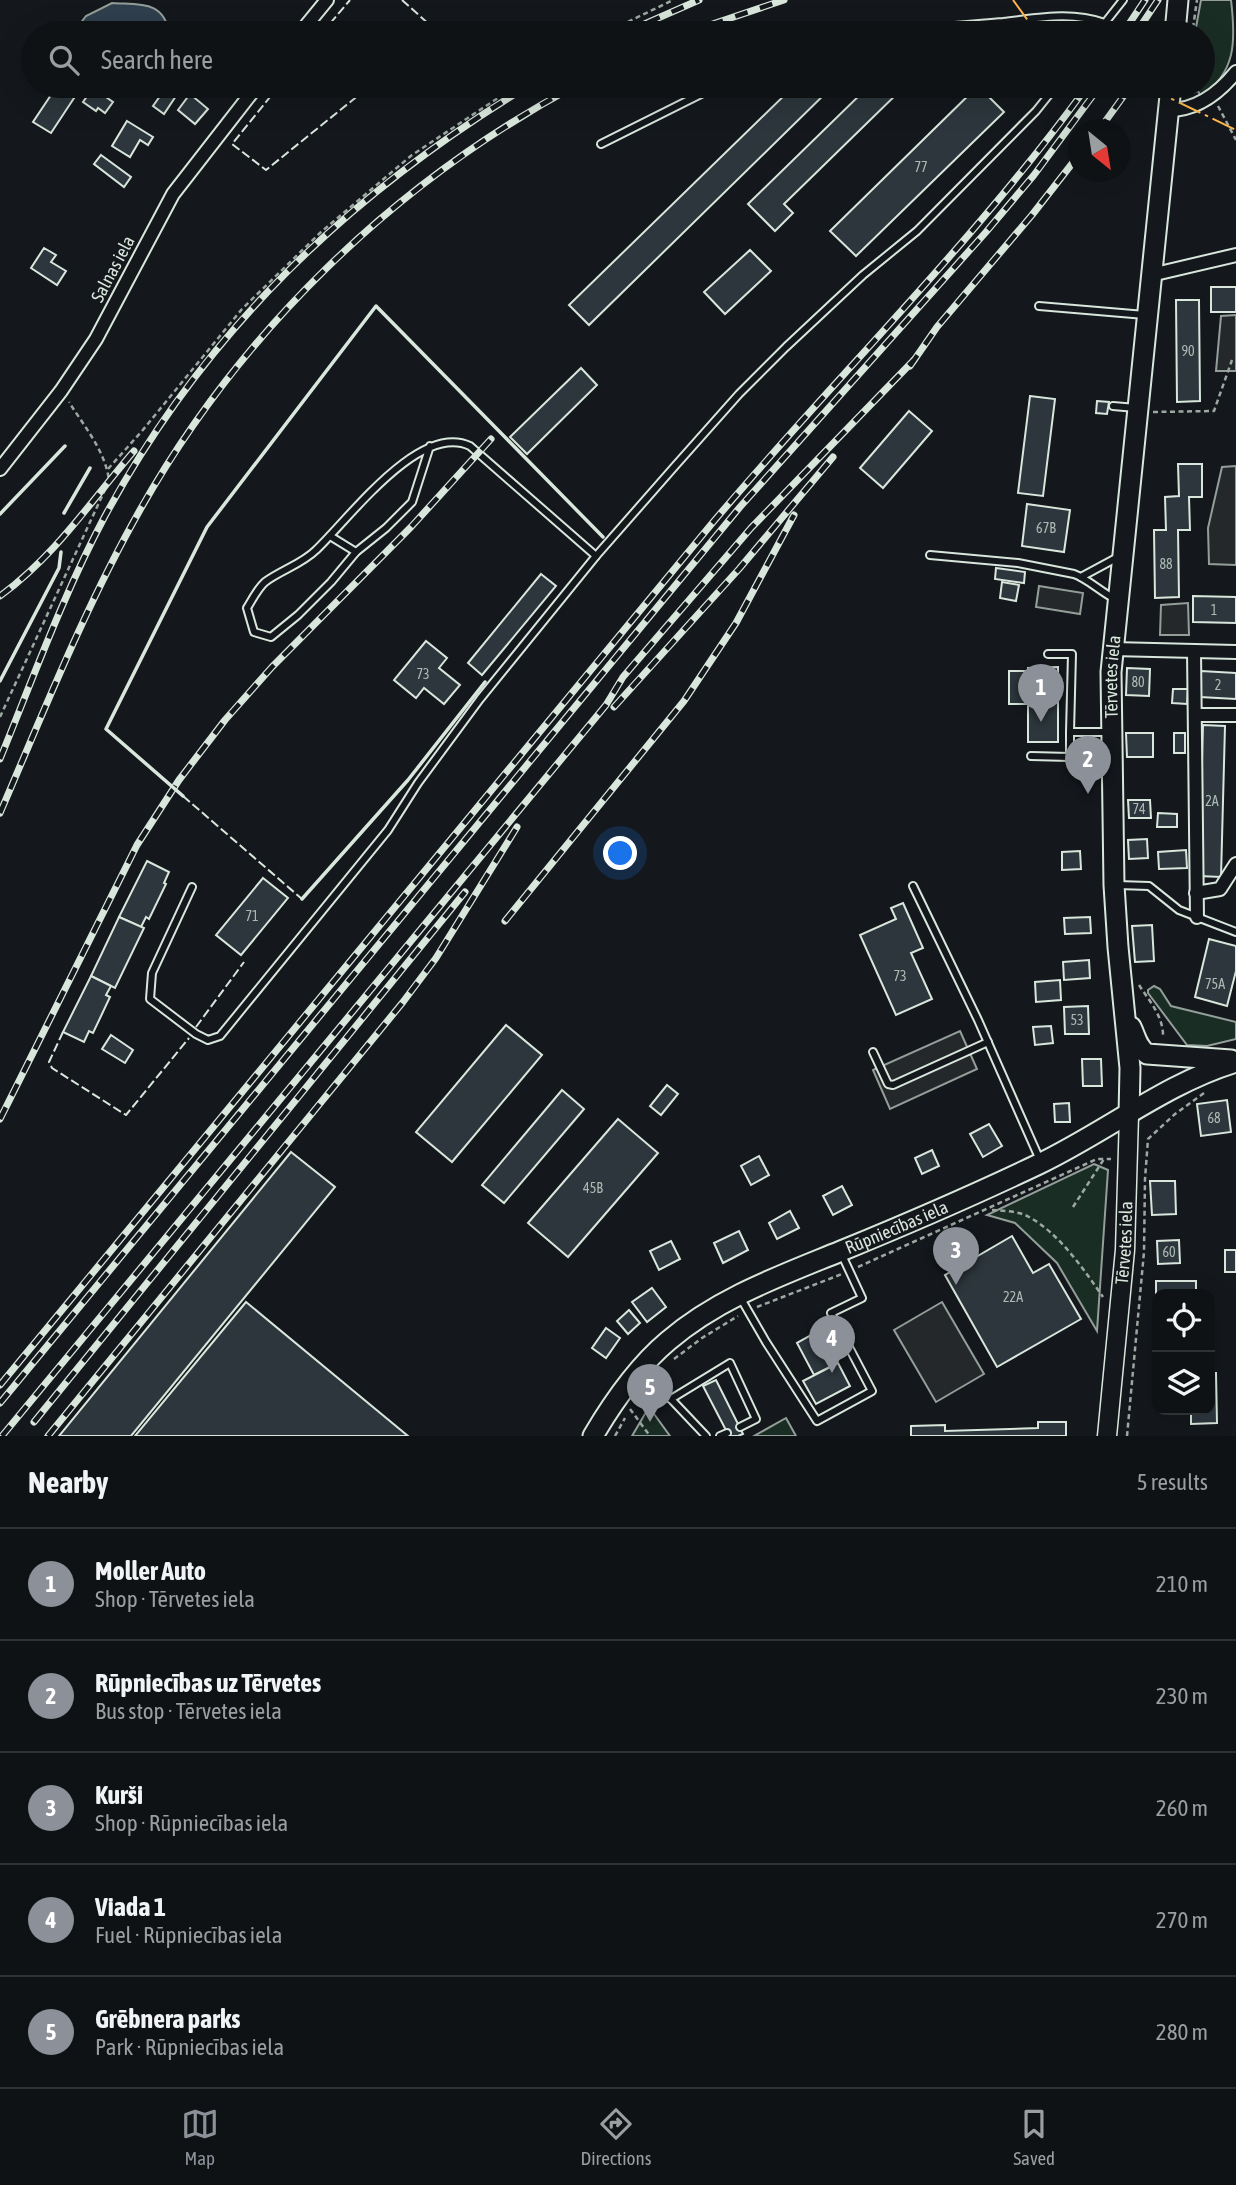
<!DOCTYPE html>
<meta charset="utf-8">
<style>
:root{--surface:#0f1215;--page:#181b1e;--text:#f1f3f6;--muted:#9b9ea0;--line:#2f3234;--accent:#8c9099}
body{margin:0;font-family:"Asap Condensed",sans-serif;background:var(--page);color:var(--text)}
.controls{position:absolute;right:21px;bottom:21px;display:grid;overflow:hidden;border-radius:14px;box-shadow:0 7px 28px #0002}
.controls button{width:63px;height:63px;display:grid;place-items:center;padding:0;border:0;border-bottom:2px solid var(--line);background:var(--surface);color:var(--text);font:35px sans-serif}
.compass{position:absolute;left:1068px;top:119px;width:63px;height:63px;border-radius:50%;background:var(--surface);box-shadow:0 7px 28px #0002;rotate:150deg}
.you{position:absolute;left:621px;top:854px;width:24px;height:24px;margin:-18px;border:5px solid #fff;border-radius:50%;background:#1a73e8;box-shadow:0 0 0 10px #1a73e833}
.badge{display:grid;place-items:center;width:46px;height:46px;border-radius:50%;background:var(--accent);color:#fff;font-size:23px;font-weight:700}
.pin{position:absolute;translate:-50% -58px;filter:drop-shadow(0 2px 4px #0008)}
.pin::after{content:'';position:absolute;top:37px;width:24px;height:21px;background:inherit;clip-path:polygon(0 0,100% 0,50% 100%)}
.list{margin:0;padding:0;list-style:none}
h2{display:flex;justify-content:space-between;align-items:center;height:91px;margin:0;padding:0 28px;font-size:30px}
h2 small{font-size:23px;font-weight:400;color:var(--muted)}
.list li{display:grid;grid-template-columns:46px 1fr auto;gap:21px;align-items:center;box-sizing:border-box;height:112px;padding:0 28px;border-top:2px solid var(--line)}
.list b{display:block;font-size:26px;white-space:nowrap}
.list p{margin:0;font-size:23px;white-space:nowrap;color:var(--muted)}
.list em{font-size:23px;font-style:normal;color:var(--muted)}
.icon{flex:none;width:38px;height:38px;fill:none;stroke:currentColor;stroke-width:2;stroke-linecap:round;stroke-linejoin:round}
.map{position:relative;flex:none;width:1236px;height:1436px;overflow:hidden}
.search{position:absolute;background:var(--surface);box-shadow:0 7px 28px #0002;left:21px;right:21px;top:21px;height:77px;display:flex;align-items:center;gap:18px;box-sizing:border-box;padding:0 24px;border-radius:38px;color:var(--muted);font-size:26px}
.sheet{height:651px;background:var(--surface)}
nav{display:flex;justify-content:space-around;align-items:center;box-sizing:border-box;height:98px;border-top:2px solid var(--line);background:var(--surface);font-size:19px;color:var(--muted)}
nav a{display:grid;justify-items:center;gap:4px}
nav .on{color:var(--accent)}
.map>svg:first-child{display:block}
.green{fill:#1a2d24;stroke:#939e99;stroke-width:2}
.parking{fill:#24282b;stroke:#939e99;stroke-width:2}
.water{fill:#2f3f4d;stroke:#939e99;stroke-width:2}
.building{fill:#2c363c;stroke:#d8e6dc;stroke-width:2}
.lines{fill:none;stroke-linecap:round;stroke-linejoin:round}
.service-casing{stroke:#d8e6dc;stroke-width:10}
.minor-casing{stroke:#d8e6dc;stroke-width:16}
.secondary-casing{stroke:#d8e6dc;stroke-width:21}
.primary-casing{stroke:#d8e6dc;stroke-width:23}
.path{stroke:#9da8a2;stroke-width:2.5;stroke-dasharray:5 3.5;stroke-linecap:butt}
.service{stroke:#14181c;stroke-width:6}
.minor{stroke:#14181c;stroke-width:12}
.secondary{stroke:#14181c;stroke-width:18}
.primary{stroke:#14181c;stroke-width:19}
.rail-casing{stroke:#d8e6dc;stroke-width:7}
.rail{stroke:#14181c;stroke-width:4.5;stroke-dasharray:13;stroke-linecap:butt}
.fence{stroke:#d8e6dc;stroke-width:2;stroke-dasharray:9 3.5;stroke-linecap:butt}
.wall{stroke:#d8e6dc;stroke-width:3.5}
.power{stroke:#ffb74d;stroke-width:2;stroke-dasharray:24 5 3.5 5;stroke-linecap:butt}
.labels{text-anchor:middle;stroke-width:5;stroke-linejoin:round;paint-order:stroke}
.number-label{font-size:14px;fill:#adbab4}
.street-label{font-size:18px;fill:#d8e6dc;stroke:#14181c}
</style>
<div class="map">
<svg width="1236" height="1436" viewBox="0 0 1236 1436">
<rect width="100%" height="100%" fill="#14181c"/>
<g class="green">
<path d="M 1201,0 L 1231,0 C 1236,42 1236,72 1201,97 L 1198,91 L 1189,94 L 1184,90 L 1185,86 L 1203,86 L 1203,33 L 1195,33 Z"/>
<polygon points="1154,986 1160,989 1171,1006 1236,1022 1236,1039 1207,1046 1187,1045 1148,993 1148,990"/>
<polygon points="1094,1164 1108,1170 1097,1331 1057,1263 1015,1223 987,1215"/>
<polygon points="649,1407 670,1436 632,1436"/>
<polygon points="786,1418 796,1436 754,1436"/>
</g>
<g class="parking">
<polygon points="1236,315 1236,371 1216,371 1221,316"/>
<polygon points="1236,466 1236,565 1209,564 1208,528 1222,467"/>
<polygon points="1039,586 1083,593 1080,614 1036,607"/>
<polygon points="1188,603 1189,635 1160,635 1161,605"/>
<polygon points="960,1031 977,1069 890,1109 873,1070"/>
<polygon points="942,1302 984,1374 936,1402 894,1330"/>
</g>
<path class="water" d="M 112,3 C 139,5 164,0 169,33 L 73,33 L 86,16 Z"/>
<g class="building">
<polygon points="57,86 76,86 80,89 51,133 33,122"/>
<polygon points="794,86 833,86 589,325 569,305"/>
<polygon points="869,86 905,86 784,204 793,213 775,231 748,204"/>
<polygon points="978,86 1004,112 856,256 830,231"/>
<polygon points="93,88 113,102 105,113 98,108 96,111 83,102"/>
<polygon points="165,89 176,96 164,114 153,106"/>
<polygon points="190,94 208,109 195,124 178,110"/>
<polygon points="127,121 153,137 148,145 140,140 130,157 112,146"/>
<polygon points="101,155 131,177 124,187 94,164"/>
<polygon points="44,248 56,255 51,262 66,271 57,285 31,268"/>
<polygon points="750,250 771,271 725,314 704,292"/>
<rect x="1211" y="287" width="25" height="25"/>
<polygon points="1176,300 1199,300 1200,401 1177,402"/>
<polygon points="581,368 597,385 527,454 510,437"/>
<polygon points="1030,396 1055,399 1043,496 1018,493"/>
<polygon points="1097,401 1109,402 1107,414 1096,413"/>
<polygon points="909,411 932,431 883,488 860,468"/>
<polygon points="1178,464 1202,464 1202,497 1189,497 1190,530 1178,530 1179,597 1155,598 1154,530 1166,530 1165,497 1179,496"/>
<polygon points="1027,504 1070,510 1064,552 1022,546"/>
<polygon points="996,568 1025,572 1024,583 995,579"/>
<polygon points="541,574 556,586 482,675 468,663"/>
<polygon points="1002,582 1019,585 1016,601 1000,598"/>
<polygon points="1193,596 1236,597 1236,623 1193,622"/>
<polygon points="426,641 447,658 439,668 460,685 444,704 424,688 416,698 394,680"/>
<polygon points="1058,667 1058,742 1028,742 1028,704 1009,704 1009,671 1028,671 1028,668"/>
<polygon points="1127,668 1150,669 1149,696 1126,695"/>
<polygon points="1201,671 1236,673 1236,699 1200,697"/>
<polygon points="1173,689 1188,689 1187,704 1172,703"/>
<polygon points="1203,725 1225,726 1221,877 1199,876"/>
<polygon points="1126,733 1153,733 1153,757 1127,757"/>
<rect x="1174" y="733" width="11" height="20"/>
<polygon points="1128,800 1150,800 1151,818 1129,818"/>
<polygon points="1158,813 1177,814 1177,827 1157,827"/>
<polygon points="1147,839 1148,858 1129,859 1128,840"/>
<polygon points="1186,850 1187,868 1159,869 1158,852"/>
<polygon points="1080,851 1081,869 1062,870 1062,852"/>
<polygon points="147,861 169,872 164,883 166,884 149,919 146,917 141,927 119,917"/>
<polygon points="263,878 288,898 241,955 216,935"/>
<polygon points="903,903 923,948 911,953 932,999 896,1015 860,935 896,919 891,908"/>
<polygon points="119,917 144,928 115,988 91,976"/>
<polygon points="1090,917 1091,933 1065,934 1064,918"/>
<polygon points="1152,925 1154,961 1135,962 1132,926"/>
<polygon points="1209,939 1236,946 1236,971 1227,1006 1195,997"/>
<polygon points="1089,960 1090,978 1064,980 1063,962"/>
<polygon points="91,976 111,986 106,995 110,997 93,1033 89,1031 84,1042 63,1032"/>
<polygon points="1060,980 1061,1000 1036,1002 1035,982"/>
<polygon points="1088,1006 1089,1034 1065,1034 1064,1007"/>
<polygon points="506,1025 542,1055 452,1162 416,1132"/>
<polygon points="1051,1026 1053,1043 1035,1045 1033,1027"/>
<polygon points="111,1035 133,1050 125,1063 102,1049"/>
<polygon points="1082,1059 1101,1059 1102,1086 1083,1086"/>
<polygon points="667,1085 678,1094 661,1115 650,1106"/>
<polygon points="562,1090 584,1109 504,1203 482,1185"/>
<polygon points="1227,1100 1231,1132 1201,1136 1197,1104"/>
<polygon points="1069,1103 1070,1122 1055,1122 1054,1104"/>
<polygon points="618,1119 658,1153 568,1257 528,1223"/>
<polygon points="989,1124 1002,1146 983,1157 970,1134"/>
<polygon points="932,1150 939,1166 922,1174 915,1158"/>
<polygon points="291,1152 335,1187 131,1436 59,1436"/>
<polygon points="759,1156 769,1175 751,1185 741,1166"/>
<polygon points="1150,1181 1175,1181 1176,1214 1152,1215"/>
<polygon points="842,1186 852,1205 833,1215 823,1196"/>
<polygon points="790,1211 799,1228 777,1239 769,1223"/>
<polygon points="739,1231 748,1250 723,1263 714,1243"/>
<polygon points="1012,1236 1033,1273 1049,1264 1081,1319 997,1367 945,1275"/>
<polygon points="1179,1240 1180,1263 1158,1264 1157,1241"/>
<polygon points="671,1241 680,1259 659,1270 650,1251"/>
<rect x="1225" y="1250" width="11" height="22"/>
<polygon points="1156,1281 1196,1281 1196,1294 1157,1294 1156,1310"/>
<polygon points="652,1288 666,1307 647,1322 632,1302"/>
<polygon points="246,1302 408,1436 135,1436"/>
<polygon points="629,1310 640,1323 628,1334 617,1321"/>
<polygon points="606,1328 620,1338 606,1358 592,1348"/>
<polygon points="815,1333 832,1366 814,1375 797,1343"/>
<polygon points="838,1363 850,1386 816,1404 803,1381"/>
<polygon points="1210,1373 1216,1373 1217,1423 1191,1424 1191,1410 1210,1410"/>
<polygon points="716,1380 743,1434 738,1436 729,1436 703,1386"/>
<polygon points="1038,1422 1066,1422 1066,1436 911,1436 911,1426 945,1425 945,1431 1038,1428"/>
</g>
<g class="lines">
<g class="service-casing">
<g id="service">
<path d="M 895,33 C 931,27 967,25 1003,22 C 1039,18 1070,11 1105,23"/>
<polyline points="1097,33 1123,0"/>
<polyline points="601,144 717,86"/>
<polyline points="1039,306 1145,315"/>
<polyline points="1113,406 1136,408"/>
<path d="M 430,446 L 412,502 L 386,528 L 356,552 L 331,582 L 298,615 L 271,637 L 254,632 L 247,608 C 252,600 258,588 265,582 C 281,570 302,564 316,550 C 349,519 419,422 470,446 L 596,556"/>
<polyline points="330,536 356,552"/>
<path d="M 930,555 L 1018,563 L 1074,574 C 1088,579 1101,592 1115,599"/>
<polyline points="1081,577 1120,556"/>
<polyline points="1048,654 1072,654 1070,732 1109,732"/>
<polyline points="1031,756 1070,757 1070,732"/>
<polyline points="1118,885 1149,886 1179,910 1236,932"/>
<polyline points="913,886 978,1020 1040,1160"/>
<polyline points="192,887 152,973 150,999 196,1034 208,1040 220,1036 388,830 418,783 480,699 596,556 675,466 739,394 786,347 863,275 917,231 1036,111 1056,86"/>
<polyline points="873,1052 888,1084 893,1085 988,1042"/>
<polyline points="740,1297 766,1342 817,1421 872,1391 831,1313 862,1298 841,1253"/>
<polyline points="637,1377 648,1387 671,1399 706,1436"/>
<polyline points="671,1399 730,1363 756,1419 740,1427"/>
<polyline points="720,1436 727,1433"/>
</g>
</g>
<g class="minor-casing">
<g id="minor">
<polyline points="300,33 327,0"/>
<path d="M 1169,110 C 1197,110 1219,93 1236,72"/>
<polyline points="1151,275 1236,255"/>
<polyline points="0,469 61,391 96,339 173,194 257,86"/>
<polyline points="1113,649 1236,652"/>
<polyline points="1194,651 1197,917"/>
<polyline points="1195,715 1236,715"/>
<polyline points="1196,893 1220,889 1236,864"/>
</g>
</g>
<g class="secondary-casing">
<g id="secondary">
<path id="s1" d="M 1107,1436 L 1125,1250 L 1129,1115"/>
</g>
</g>
<g class="primary-casing">
<g id="primary">
<polyline points="1175,33 1178,0"/>
<path d="M 1131,1027 C 1136,1037 1137,1047 1147,1054 L 1231,1060"/>
<path id="s2" d="M 1129,1115 L 1130,1068 L 1118,947 L 1114,885 L 1111,672 L 1171,86"/>
<path id="s3" d="M 593,1436 C 613,1402 637,1367 668,1341 C 718,1298 780,1276 841,1251 C 907,1224 974,1195 1039,1164 C 1104,1133 1168,1082 1236,1062"/>
</g>
</g>
<g class="path">
<polyline points="1193,28 1197,0"/>
<polyline points="605,33 673,0"/>
<polyline points="1203,65 1208,80"/>
<polyline points="1218,106 1236,140"/>
<polyline points="1153,412 1214,411 1232,360"/>
<polyline points="108,469 142,431 242,309 321,232 412,155 516,86"/>
<path d="M 0,717 L 109,481 C 106,452 84,426 69,402"/>
<path d="M 1139,985 C 1150,1002 1164,1017 1163,1038"/>
<polyline points="1073,1207 1104,1159"/>
<path d="M 992,1210 C 1004,1211 1019,1211 1029,1217 C 1059,1233 1085,1271 1103,1297"/>
<polyline points="858,1267 1097,1159 1111,1159"/>
<polyline points="757,1307 842,1274"/>
<polyline points="674,1359 702,1338 738,1316"/>
<polyline points="630,1409 650,1436"/>
<polyline points="615,1436 625,1418"/>
<polyline points="1127,1436 1144,1252 1145,1179 1148,1139 1175,1114 1204,1093"/>
</g>
<use href="#service" class="service"/>
<use href="#minor" class="minor"/>
<use href="#secondary" class="secondary"/>
<use href="#primary" class="primary"/>
<g class="rail-casing">
<g id="rail">
<polyline points="624,33 699,0"/>
<polyline points="686,33 784,0"/>
<polyline points="1123,33 1145,0"/>
<polyline points="1136,33 1158,0"/>
<polyline points="1099,130 1128,90"/>
<polyline points="910,366 937,327 1032,215 1078,156"/>
<path d="M 0,596 C 55,556 91,501 134,451"/>
<polyline points="614,707 739,569 833,457"/>
<path d="M 0,759 C 33,678 64,593 105,516 C 205,331 349,194 528,86"/>
<path d="M 0,813 C 44,711 85,607 140,510 C 241,331 394,183 575,86"/>
<polyline points="505,921 684,701 736,623 794,515"/>
<polyline points="0,1119 137,845 179,780 225,720 272,667 411,527 491,439"/>
<path d="M 0,1385 L 714,521 C 836,377 972,244 1083,92"/>
<polyline points="0,1403 740,507 986,232 1034,175 1100,86"/>
<polyline points="34,1422 465,892"/>
<polyline points="2,1436 606,705 623,677 751,528 914,360"/>
<polyline points="48,1436 403,1002 436,958 517,827"/>
</g>
</g>
<use href="#rail" class="rail"/>
<g class="fence">
<polyline points="402,0 439,33"/>
<polyline points="322,33 350,0"/>
<polyline points="279,86 232,144 266,170 370,86"/>
<polyline points="183,796 302,899"/>
<polyline points="196,1027 244,962"/>
<polyline points="63,1032 49,1062 52,1068 126,1115 189,1038"/>
</g>
<g class="wall">
<polyline points="64,513 90,468"/>
<polyline points="0,514 65,446"/>
<polyline points="0,681 59,568 61,552"/>
<polyline points="183,796 106,729 207,527 376,306 603,537"/>
<polyline points="302,899 408,780 485,682"/>
</g>
<g class="power">
<polyline points="1013,0 1037,33"/>
<polyline points="1145,86 1236,130"/>
</g>
</g>
<g class="labels">
<g class="number-label">
<text x="921" y="172">77</text>
<text x="1188" y="356">90</text>
<text x="1046" y="533">67B</text>
<text x="1166" y="569">88</text>
<text x="1214" y="615">1</text>
<text x="423" y="679">73</text>
<text x="1138" y="687">80</text>
<text x="1218" y="690">2</text>
<text x="1212" y="806">2A</text>
<text x="1139" y="814">74</text>
<text x="252" y="921">71</text>
<text x="900" y="981">73</text>
<text x="1215" y="989">75A</text>
<text x="1077" y="1025">53</text>
<text x="1214" y="1123">68</text>
<text x="593" y="1193">45B</text>
<text x="1169" y="1257">60</text>
<text x="1013" y="1302">22A</text>
</g>
<g class="street-label">
<text transform="translate(113 269) rotate(-62)" y="6">Salnas iela</text>
<text dy="6" stroke="none"><textPath href="#s2" startOffset="439">Tērvetes iela</textPath></text>
<text dy="6" stroke="none"><textPath href="#s3" startOffset="378">Rūpniecības iela</textPath></text>
<text dy="6" stroke="none"><textPath href="#s1" startOffset="194">Tērvetes iela</textPath></text>
</g>
</g>
</svg>
<div class="controls">
<button><svg class="icon" aria-label="locate" viewBox="0 0 24 24"><circle cx="12" cy="12" r="6"/><path d="M12 2v4M12 18v4M2 12h4M18 12h4"/></svg></button>
<button><svg class="icon" aria-label="layers" viewBox="0 0 24 24"><path d="M12 4l9 5-9 5-9-5zM3 14l9 5 9-5"/></svg></button>
</div>
<svg class="compass" viewBox="-18 -18 36 36"><path d="M0-13l5 13h-10z" fill="#e53935"/><path d="M0 13l5-13h-10z" fill="#9b9ea0"/></svg>
<div class="you"></div>
<div class="pin badge" style="left:1041px;top:722px">1</div>
<div class="pin badge" style="left:1088px;top:794px">2</div>
<div class="pin badge" style="left:956px;top:1285px">3</div>
<div class="pin badge" style="left:832px;top:1373px">4</div>
<div class="pin badge" style="left:650px;top:1422px">5</div>
<div class="search"><svg class="icon" aria-label="search" viewBox="0 0 24 24"><circle cx="10" cy="10" r="6"/><path d="M15 15l6 6"/></svg>Search here</div>
</div>
<section class="sheet">
<h2>Nearby<small>5 results</small></h2>
<ul class="list">
<li><span class="badge">1</span><div><b>Moller Auto</b><p>Shop · Tērvetes iela</p></div><em>210 m</em></li>
<li><span class="badge">2</span><div><b>Rūpniecības uz Tērvetes</b><p>Bus stop · Tērvetes iela</p></div><em>230 m</em></li>
<li><span class="badge">3</span><div><b>Kurši</b><p>Shop · Rūpniecības iela</p></div><em>260 m</em></li>
<li><span class="badge">4</span><div><b>Viada 1</b><p>Fuel · Rūpniecības iela</p></div><em>270 m</em></li>
<li><span class="badge">5</span><div><b>Grēbnera parks</b><p>Park · Rūpniecības iela</p></div><em>280 m</em></li>
</ul>
</section>
<nav>
<a class="on"><svg class="icon" aria-label="map" viewBox="0 0 24 24"><path d="M3 6l6-2 6 2 6-2v14l-6 2-6-2-6 2zM9 4v14M15 6v14"/></svg>Map</a>
<a><svg class="icon" aria-label="directions" viewBox="0 0 24 24"><path d="M12 3l9 9-9 9-9-9zM9 14v-3h6M13 9l2 2-2 2"/></svg>Directions</a>
<a><svg class="icon" aria-label="saved" viewBox="0 0 24 24"><path d="M7 4h10v16l-5-4-5 4z"/></svg>Saved</a>
</nav>
